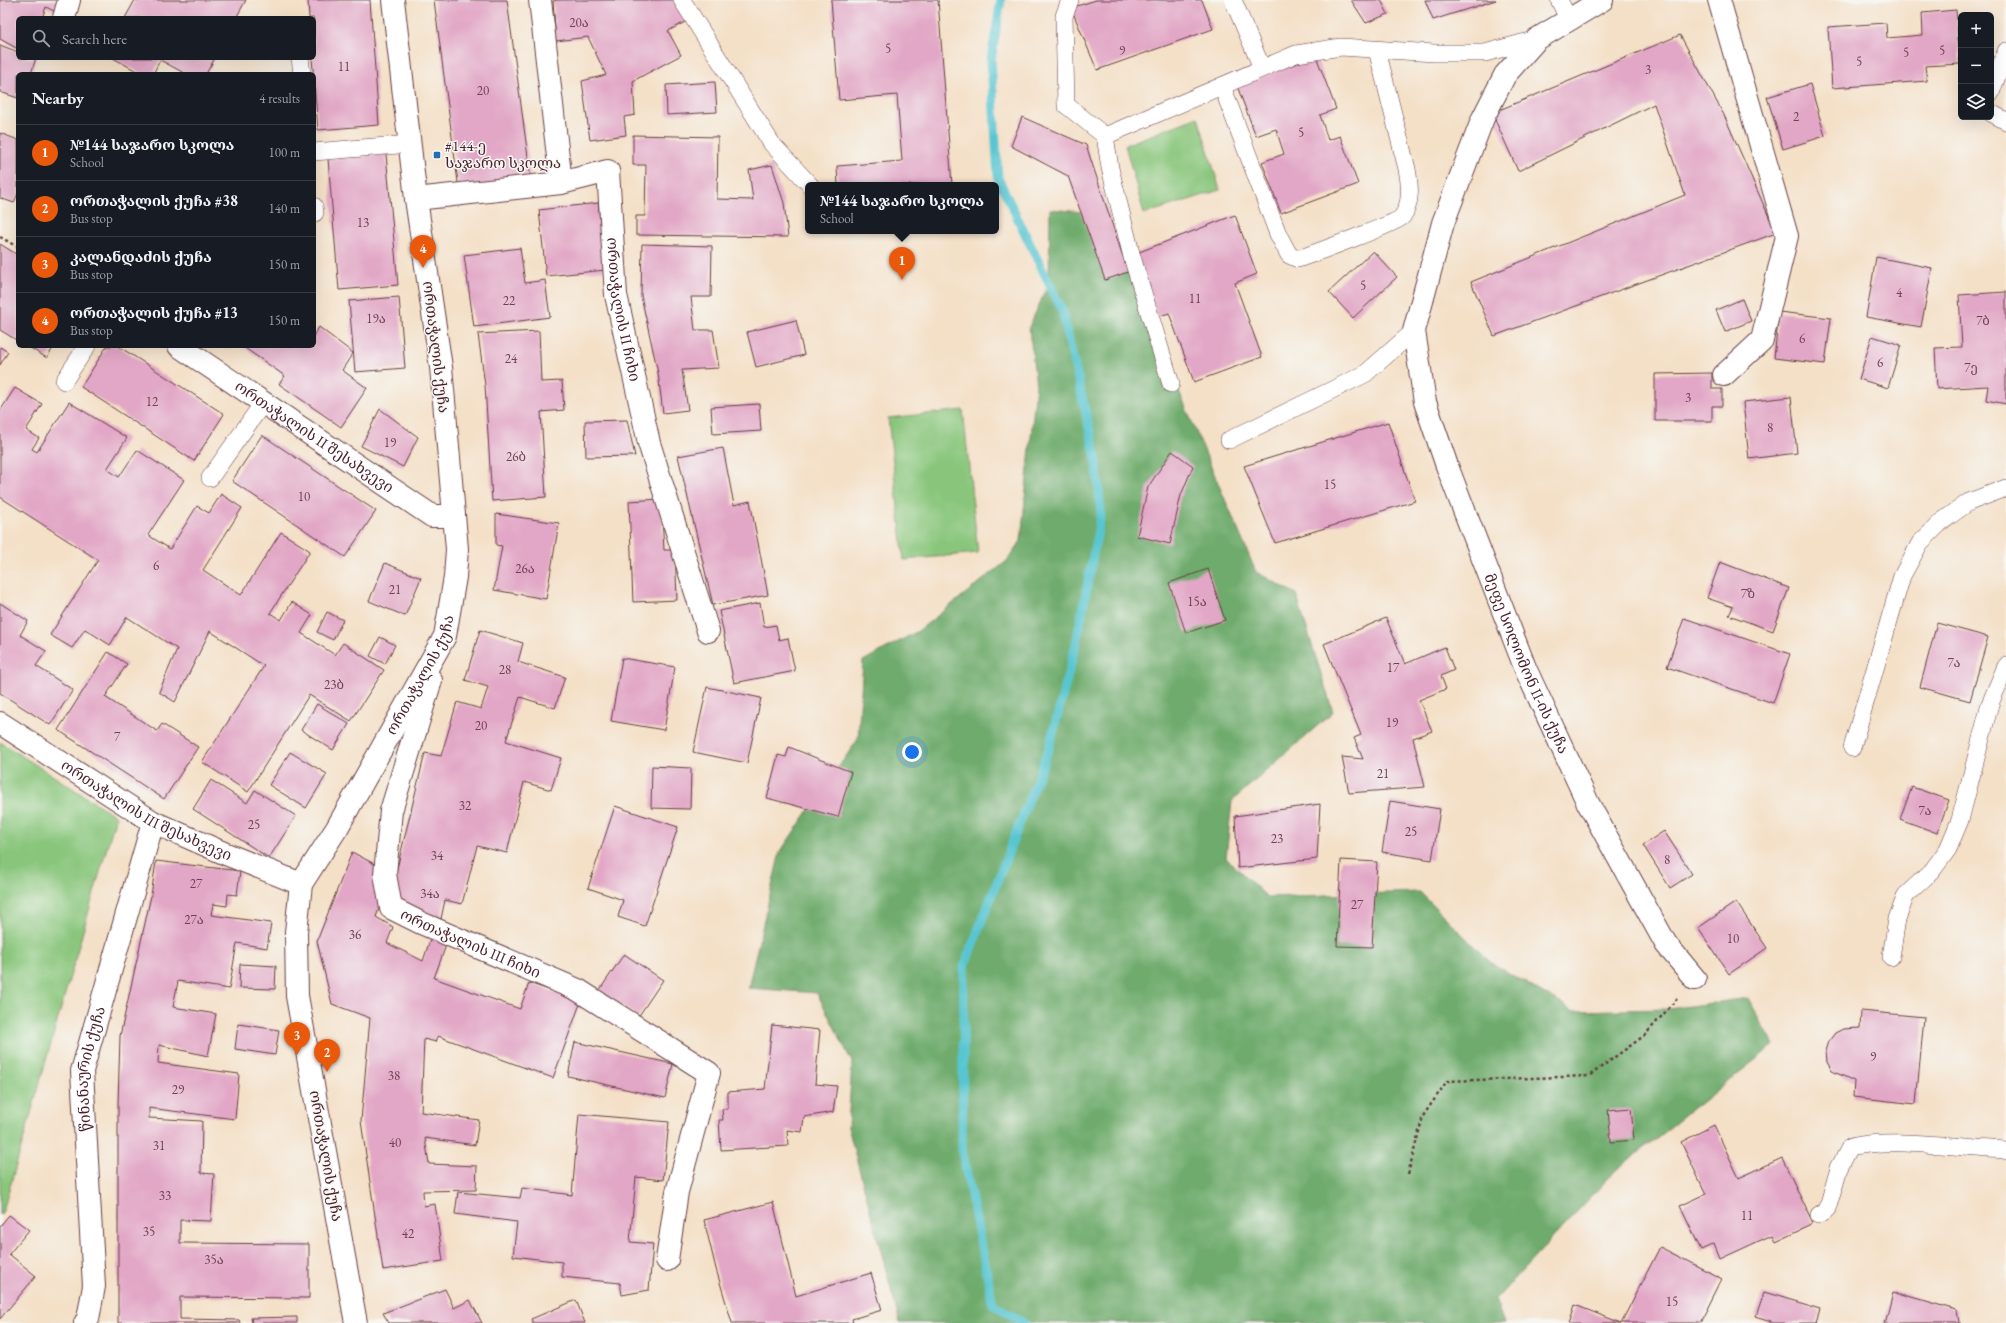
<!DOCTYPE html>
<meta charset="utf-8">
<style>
:root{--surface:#171b24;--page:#20242c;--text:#f1f3f6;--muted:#9ea1a6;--line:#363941;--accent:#ea580c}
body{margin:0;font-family:"EB Garamond","Noto Serif Georgian",serif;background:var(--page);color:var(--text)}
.controls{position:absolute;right:12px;top:12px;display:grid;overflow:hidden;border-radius:6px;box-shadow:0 4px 16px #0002}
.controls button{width:36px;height:36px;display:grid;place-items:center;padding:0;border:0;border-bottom:1px solid var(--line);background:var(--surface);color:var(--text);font:20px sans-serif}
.you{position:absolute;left:912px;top:752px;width:14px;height:14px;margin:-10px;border:3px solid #fff;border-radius:50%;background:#1a73e8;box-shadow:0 0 0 6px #1a73e833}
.badge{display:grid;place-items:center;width:26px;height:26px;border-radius:50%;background:var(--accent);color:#fff;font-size:13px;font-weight:700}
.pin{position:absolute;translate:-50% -33px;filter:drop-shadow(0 1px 2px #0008)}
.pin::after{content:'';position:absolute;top:21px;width:14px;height:12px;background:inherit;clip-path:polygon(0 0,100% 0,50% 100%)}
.popup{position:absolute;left:805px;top:182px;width:194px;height:52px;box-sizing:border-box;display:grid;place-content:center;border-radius:6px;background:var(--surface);filter:drop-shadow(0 1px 3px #0005);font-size:13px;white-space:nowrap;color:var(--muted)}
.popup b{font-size:15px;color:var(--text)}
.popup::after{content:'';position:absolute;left:50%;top:100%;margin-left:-8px;border:8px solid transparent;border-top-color:var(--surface)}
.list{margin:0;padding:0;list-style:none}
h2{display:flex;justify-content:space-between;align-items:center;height:52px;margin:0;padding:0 16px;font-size:17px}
h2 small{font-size:13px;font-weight:400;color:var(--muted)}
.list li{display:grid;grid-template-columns:26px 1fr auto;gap:12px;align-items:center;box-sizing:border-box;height:56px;padding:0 16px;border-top:1px solid var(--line)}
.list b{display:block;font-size:15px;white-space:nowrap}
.list p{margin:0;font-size:13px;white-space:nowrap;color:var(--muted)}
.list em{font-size:13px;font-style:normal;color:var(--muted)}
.icon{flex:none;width:22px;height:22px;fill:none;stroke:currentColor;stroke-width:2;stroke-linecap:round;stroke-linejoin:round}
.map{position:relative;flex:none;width:2006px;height:1323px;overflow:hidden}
.search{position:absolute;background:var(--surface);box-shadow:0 4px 16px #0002;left:16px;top:16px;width:300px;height:44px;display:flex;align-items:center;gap:10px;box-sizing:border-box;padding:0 14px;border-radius:6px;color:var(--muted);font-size:15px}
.panel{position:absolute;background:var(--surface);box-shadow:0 4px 16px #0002;left:16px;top:72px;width:300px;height:276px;border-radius:6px}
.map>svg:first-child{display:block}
.green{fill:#89c67c;stroke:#6a7254}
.forest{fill:#6eab6c;stroke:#5c654c}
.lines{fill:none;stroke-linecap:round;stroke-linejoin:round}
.stream{stroke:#59c6d1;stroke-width:9}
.building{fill:#e2a7c6}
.lane-casing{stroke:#643c42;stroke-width:18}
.street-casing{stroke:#643c42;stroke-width:24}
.path{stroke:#643c42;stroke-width:2.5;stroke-dasharray:3 3;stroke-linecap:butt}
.lane{stroke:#fff;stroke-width:17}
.street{stroke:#fff;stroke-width:22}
.poi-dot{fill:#1f6fb2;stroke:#f6f6f2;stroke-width:1.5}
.labels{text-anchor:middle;stroke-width:3;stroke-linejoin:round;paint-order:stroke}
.number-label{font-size:13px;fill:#704152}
.poi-label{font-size:15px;fill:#4a1f2b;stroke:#f6f6f2;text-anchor:start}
.street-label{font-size:15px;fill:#4a1f2b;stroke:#f6f6f2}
</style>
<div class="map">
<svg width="2006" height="1323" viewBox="0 0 2006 1323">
<rect width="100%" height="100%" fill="#f6f6f2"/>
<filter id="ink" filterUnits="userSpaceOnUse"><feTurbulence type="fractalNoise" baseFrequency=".025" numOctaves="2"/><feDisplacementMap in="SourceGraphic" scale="8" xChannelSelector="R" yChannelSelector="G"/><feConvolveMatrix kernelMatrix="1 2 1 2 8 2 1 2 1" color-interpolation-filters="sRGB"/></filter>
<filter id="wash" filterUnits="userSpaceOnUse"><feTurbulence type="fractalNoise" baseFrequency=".012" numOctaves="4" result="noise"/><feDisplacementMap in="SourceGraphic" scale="16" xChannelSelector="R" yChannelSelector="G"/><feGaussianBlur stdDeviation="0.9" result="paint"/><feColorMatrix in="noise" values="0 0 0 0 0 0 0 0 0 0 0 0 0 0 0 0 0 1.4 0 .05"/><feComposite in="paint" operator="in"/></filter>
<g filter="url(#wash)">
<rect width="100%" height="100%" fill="#f4e0c7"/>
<g class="green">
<polygon points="1198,117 1220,190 1144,214 1125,145"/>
<polygon points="963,410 978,553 904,560 888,418"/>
<polygon points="0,742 116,816 3,1211 0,1215"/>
</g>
<polygon class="forest" points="1050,209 1094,213 1128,272 1256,572 1296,594 1333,712 1232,801 1226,858 1267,897 1420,892 1490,962 1574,1011 1668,1009 1748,998 1774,1045 1616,1170 1495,1300 1504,1323 900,1323 848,1127 852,1062 817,993 748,988 780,852 858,739 863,661 918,631 1007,561 1021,541 1036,385 1029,327 1049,283"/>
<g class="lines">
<polyline class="stream" points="1001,0 991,60 998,178 1062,310 1096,458 1101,514 1076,644 1049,748 964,967 962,1151 993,1304 1024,1323"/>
</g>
<g id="blocks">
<g class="building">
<polygon points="0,0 58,0 56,12 46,7 42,18 18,18 18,49 0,39"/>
<polygon points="135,0 246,0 236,18 125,18"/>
<polygon points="308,0 370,0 379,125 318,130 312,58 314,58 314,18 309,18"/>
<polygon points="434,0 507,0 531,180 459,190"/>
<polygon points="557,0 676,0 687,21 668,31 681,55 633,81 635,115 624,117 626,135 590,140 582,81 606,75 588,37 556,41 553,1"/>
<polygon points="831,0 938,0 952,185 838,185 837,166 902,161 897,95 839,100"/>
<polygon points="1096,0 1202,0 1213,29 1097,70 1071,8"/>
<polygon points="1351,0 1381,0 1388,14 1366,23"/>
<polygon points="1425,0 1496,0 1433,20"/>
<polygon points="1956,10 1960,64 1925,66 1927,81 1832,88 1828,27 1886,23 1887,38 1923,35 1922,13"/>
<polygon points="1680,35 1724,115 1776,233 1494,336 1471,282 1685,195 1654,104 1518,171 1492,113"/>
<polygon points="0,45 18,52 18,58 36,58 31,74 18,74 18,98 0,92"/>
<polygon points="1316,56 1336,109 1320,115 1328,140 1340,136 1358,184 1281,213 1262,162 1284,154 1276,129 1256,136 1237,86"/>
<polygon points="113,58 215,58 206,74 186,74 160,60 153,74 142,74"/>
<polygon points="715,82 717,112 667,115 666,85"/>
<polygon points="1810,84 1825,136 1783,149 1767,97"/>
<polygon points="1022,117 1086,145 1128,272 1105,280 1068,176 1011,146"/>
<polygon points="0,133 18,140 18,193 14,203 0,198"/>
<polygon points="633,135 718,137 717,199 753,200 749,170 772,165 784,203 788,237 636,235 636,216 645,216 646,165 633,165"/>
<polygon points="386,154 398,285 339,290 328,159"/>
<polygon points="598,203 606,270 546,276 539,210"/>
<polygon points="1235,215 1257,274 1235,283 1262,357 1194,382 1169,313 1157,317 1134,254"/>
<polygon points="0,244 18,255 18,341 0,330"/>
<polygon points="642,244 712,246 711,297 691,297 695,330 713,330 719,368 682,370 688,410 663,413 658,373 641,296"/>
<polygon points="520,248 525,283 545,280 550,317 474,327 464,255"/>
<polygon points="1373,251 1397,277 1353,318 1329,292"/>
<polygon points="1876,257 1932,268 1921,327 1866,317"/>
<polygon points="2006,292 2006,404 1986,400 1988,386 1937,389 1935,348 1962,347 1959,295"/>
<polygon points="399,297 405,368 355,372 349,301"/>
<polygon points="1742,299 1751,321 1725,332 1716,310"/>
<polygon points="1779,312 1831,318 1825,364 1774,358"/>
<polygon points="796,320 804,355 756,367 747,332"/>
<polygon points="319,327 353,353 342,370 367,388 341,427 279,384 285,376 242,346 314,346 314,334"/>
<polygon points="539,331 541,382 562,381 564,410 541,412 546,497 492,501 485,385 478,334"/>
<polygon points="1872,336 1901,345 1888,388 1859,379"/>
<polygon points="27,346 54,346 47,358"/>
<polygon points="107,346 118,346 224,414 194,461 81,387"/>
<polygon points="0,347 8,352 0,365"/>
<polygon points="1712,373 1712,389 1722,389 1722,406 1712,406 1712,421 1655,421 1655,374"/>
<polygon points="15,388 42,404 26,430 39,438 32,449 37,452 69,402 127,438 107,469 119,477 137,450 184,480 148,535 170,549 197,506 209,513 221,494 242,508 203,570 241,595 281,532 310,551 270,613 281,620 292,602 312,615 301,633 335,655 343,643 384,670 351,721 309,695 248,792 202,762 264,666 210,631 175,702 159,692 177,649 127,617 110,645 85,629 72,648 50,635 98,560 0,497 0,411"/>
<polygon points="1791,397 1797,453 1749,459 1743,402"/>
<polygon points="759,404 761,431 713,434 711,407"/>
<polygon points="380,409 418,437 403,467 361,446"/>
<polygon points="627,420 635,456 586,457 585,421"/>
<polygon points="1388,422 1415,501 1275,543 1244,466"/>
<polygon points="262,435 376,511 345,557 232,481"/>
<polygon points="723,448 734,505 750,501 768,595 713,605 678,456"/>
<polygon points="1172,451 1193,466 1181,495 1170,544 1137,536 1148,487"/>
<polygon points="661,499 664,550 675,550 677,600 633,602 629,501"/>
<polygon points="496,514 559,523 546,599 494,590 502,546 496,545"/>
<polygon points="1720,562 1789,588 1773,631 1729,615 1733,607 1707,598"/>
<polygon points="385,563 421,578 405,616 369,601"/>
<polygon points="1208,569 1225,620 1186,633 1169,583"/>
<polygon points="0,603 28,621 20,635 46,651 36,666 73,690 50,725 0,693"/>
<polygon points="760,603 764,627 776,625 779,640 788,638 795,671 734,683 719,611"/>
<polygon points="327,612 343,620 333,640 317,632"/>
<polygon points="1386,618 1405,664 1445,647 1454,670 1441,676 1446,689 1419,700 1432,731 1413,738 1425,787 1349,793 1342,757 1363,759 1354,738 1361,735 1324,644"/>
<polygon points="1684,618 1790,654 1773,703 1667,667"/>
<polygon points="1937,623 1988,637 1970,701 1920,687"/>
<polygon points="480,630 523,643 518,662 565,677 555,708 520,697 506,741 561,758 551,790 524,782 507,853 477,846 462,904 445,900 441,919 396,904 393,885 425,753 441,756 457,702 481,709 488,687 465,680"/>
<polygon points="380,637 395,645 385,664 370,656"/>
<polygon points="108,652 127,664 105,697 157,731 162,724 198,747 164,799 58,730"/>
<polygon points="622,658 675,667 664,730 611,721"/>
<polygon points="707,687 761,698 747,763 693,752"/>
<polygon points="317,704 349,724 333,750 301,730"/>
<polygon points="789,747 851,772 838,817 767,798 778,755 786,757"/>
<polygon points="290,752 327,774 306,808 269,785"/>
<polygon points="652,766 691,768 690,809 651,808"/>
<polygon points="211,780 247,803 255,790 296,816 269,858 193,809"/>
<polygon points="1912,787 1949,800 1937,833 1900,819"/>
<polygon points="1390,801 1440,809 1432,860 1382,852"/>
<polygon points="1320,804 1317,859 1238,868 1235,816"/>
<polygon points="615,806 678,827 645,926 618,917 623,900 588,888"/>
<polygon points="1664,831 1692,874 1670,888 1643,845"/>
<polygon points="352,852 378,866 381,903 376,917 393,927 387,943 423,961 432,934 448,940 434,978 520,1009 529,983 581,1001 553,1078 438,1036 436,1042 424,1039 421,1112 479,1120 475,1145 425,1138 429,1164 477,1166 476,1190 423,1191 424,1206 435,1204 443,1261 383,1270 361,1121 370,1018 332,1004 317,941"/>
<polygon points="1341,860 1377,862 1372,947 1337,946"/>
<polygon points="156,861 240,871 237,895 228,894 227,906 213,904 211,915 271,923 267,948 237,943 229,989 178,981 173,1007 216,1014 208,1056 159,1045 158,1063 239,1074 235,1119 149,1108 149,1118 202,1121 201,1173 214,1174 211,1221 180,1220 180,1243 309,1244 309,1298 180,1297 180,1319 239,1320 240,1323 118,1323 118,1104 120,1036 151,896"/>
<polygon points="1736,902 1767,948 1729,974 1698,928"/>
<polygon points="624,954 663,980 638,1017 599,991"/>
<polygon points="240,964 276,966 275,989 239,988"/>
<polygon points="1861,1011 1924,1017 1916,1104 1853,1097 1854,1081 1832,1071 1827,1062 1826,1051 1829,1041 1835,1033 1843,1029 1860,1028"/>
<polygon points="238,1024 279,1030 275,1055 235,1049"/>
<polygon points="772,1025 820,1030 815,1084 837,1086 833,1112 804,1117 802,1132 787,1130 788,1146 721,1150 719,1120 723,1120 722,1109 728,1109 728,1092 765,1089"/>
<polygon points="575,1042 673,1064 665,1098 568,1076"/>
<polygon points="1631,1108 1634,1140 1611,1142 1608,1110"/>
<polygon points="579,1114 669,1122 663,1180 636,1177 630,1242 653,1244 649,1290 622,1295 620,1283 562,1277 562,1262 513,1256 517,1222 455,1214 458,1192 520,1198 522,1188 572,1195"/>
<polygon points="1714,1125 1739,1178 1782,1158 1813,1223 1775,1241 1772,1235 1720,1259 1714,1244 1701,1250 1680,1206 1706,1194 1681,1142"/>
<polygon points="773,1202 796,1296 871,1273 882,1310 852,1319 853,1323 732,1323 716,1269 704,1220"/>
<polygon points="9,1215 29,1230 9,1254 36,1276 0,1319 0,1226"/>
<polygon points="1660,1247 1722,1279 1700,1323 1569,1323 1575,1305 1621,1323"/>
<polygon points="445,1289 454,1308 470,1300 482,1323 389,1323 383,1313"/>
<polygon points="1892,1291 1957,1310 1959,1323 1884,1323"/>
<polygon points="1763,1293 1820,1310 1816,1323 1774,1323 1755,1317"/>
<polygon points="576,1300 585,1323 533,1323 531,1319"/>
<polygon points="297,1317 297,1323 252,1323 251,1318"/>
</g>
</g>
</g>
<g filter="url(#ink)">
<use href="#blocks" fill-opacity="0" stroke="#643c42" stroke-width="1"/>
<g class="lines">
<g class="lane-casing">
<g id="lane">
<polyline points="682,0 772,144 810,185"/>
<polyline points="1070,0 1064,16 1066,105 1105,136 1110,168 1132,257 1171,384"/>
<polyline points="1233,0 1262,68"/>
<polyline points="1559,0 1569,20"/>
<polyline points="300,58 302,74"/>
<path d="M 1222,86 L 1278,234 L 1289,255 L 1298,259 C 1312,254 1397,223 1402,217 C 1412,203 1410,185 1407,169 L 1377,50"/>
<polyline points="1991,93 2006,51"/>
<polyline points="1991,113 2006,121"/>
<polyline points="1105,136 1296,54 1341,47 1434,53 1485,53 1537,39"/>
<polyline points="314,152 410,144"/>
<polyline points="314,206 315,213"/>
<polyline points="64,381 87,346"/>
<polyline points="1229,440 1365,374 1414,331"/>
<polyline points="210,478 263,403"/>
<polyline points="1852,748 1902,576 1920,543 1941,522 1969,502 2006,488"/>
<polyline points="1891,957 1897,919 1906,895 1932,871 1948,849 1960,820 1990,704 2006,666"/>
<path d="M 1819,1215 L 1827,1210 L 1839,1168 L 1850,1147 C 1896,1137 1958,1148 2006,1150"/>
</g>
</g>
<g class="street-casing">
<g id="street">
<polyline points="540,0 561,183"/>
<path id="s1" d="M 1602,0 L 1537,39 L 1505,75 L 1483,118 L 1443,223 L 1414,331 L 1425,402 L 1447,466 L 1526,670 L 1588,803 L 1666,944 L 1695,979"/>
<polyline points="1719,0 1787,236 1762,340 1724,375"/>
<polyline points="64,18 69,0"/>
<path id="s2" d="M 416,199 L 561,183 L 608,171 L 616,295 L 649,443 L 708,631"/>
<path id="s3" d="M 179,346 L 432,516 L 454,516"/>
<path id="s4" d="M 431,680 L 391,811 L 385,874 L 391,908 L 421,923 L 578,990 L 709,1073 L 677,1192 L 667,1260"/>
<path id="s5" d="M 0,723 L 153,822 L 226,854 L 301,884"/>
<path id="s6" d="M 85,1323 L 88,1319 L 94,1286 L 82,1071 L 153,822"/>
<path id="s7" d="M 356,1323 L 297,996 L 296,932 L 301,884 L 337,828 L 445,636 L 455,577 L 457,549 L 441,367 L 416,199 L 393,0"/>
</g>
</g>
<g class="path">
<polyline points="0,237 18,247"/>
<polyline points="1408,1174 1423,1116 1447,1081 1589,1076 1645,1035 1677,999"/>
</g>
<use href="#lane" class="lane"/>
<use href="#street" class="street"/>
</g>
</g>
<rect class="poi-dot" x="433" y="151" width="8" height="8" rx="2"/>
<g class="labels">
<g class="number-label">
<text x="579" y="27">20ა</text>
<text x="888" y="53">5</text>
<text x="1122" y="55">9</text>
<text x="1942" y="55">5</text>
<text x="1906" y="57">5</text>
<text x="1859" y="66">5</text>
<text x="344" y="71">11</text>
<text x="1648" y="74">3</text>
<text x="483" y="95">20</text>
<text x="1796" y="121">2</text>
<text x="1301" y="137">5</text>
<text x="363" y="227">13</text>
<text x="1363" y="290">5</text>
<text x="1899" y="297">4</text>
<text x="1195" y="303">11</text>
<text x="509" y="305">22</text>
<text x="376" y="323">19ა</text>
<text x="1983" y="325">7ბ</text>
<text x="1802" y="343">6</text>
<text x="511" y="363">24</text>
<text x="1880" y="367">6</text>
<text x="1971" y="372">7ე</text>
<text x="1688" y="402">3</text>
<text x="152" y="406">12</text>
<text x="1770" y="432">8</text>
<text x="390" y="447">19</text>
<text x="516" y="461">26ბ</text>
<text x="1330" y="489">15</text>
<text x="304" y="501">10</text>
<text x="156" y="570">6</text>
<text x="525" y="573">26ა</text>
<text x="395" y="594">21</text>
<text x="1748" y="598">7ზ</text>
<text x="1197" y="606">15ა</text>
<text x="1954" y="667">7ა</text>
<text x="1393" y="672">17</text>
<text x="505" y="674">28</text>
<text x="334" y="689">23ბ</text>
<text x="1392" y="727">19</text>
<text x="481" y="730">20</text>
<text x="117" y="741">7</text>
<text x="1383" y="778">21</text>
<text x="465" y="810">32</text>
<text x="1925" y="815">7ა</text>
<text x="254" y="829">25</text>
<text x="1411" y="836">25</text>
<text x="1277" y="843">23</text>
<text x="437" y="860">34</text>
<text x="1667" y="864">8</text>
<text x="196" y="888">27</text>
<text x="430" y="898">34ა</text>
<text x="1357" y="909">27</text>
<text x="194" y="924">27ა</text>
<text x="355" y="939">36</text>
<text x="1733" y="943">10</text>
<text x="1873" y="1061">9</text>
<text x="394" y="1080">38</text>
<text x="178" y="1094">29</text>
<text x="395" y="1147">40</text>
<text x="159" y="1150">31</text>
<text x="165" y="1200">33</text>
<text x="1747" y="1220">11</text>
<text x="149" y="1236">35</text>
<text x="408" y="1238">42</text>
<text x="214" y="1264">35ა</text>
<text x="1672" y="1306">15</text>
</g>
<g class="poi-label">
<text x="445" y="151">#144-ე<tspan x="445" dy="17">საჯარო სკოლა</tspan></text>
</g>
<g class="street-label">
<text dy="5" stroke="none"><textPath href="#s2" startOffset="334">ორთაჭალის II ჩიხი</textPath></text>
<text transform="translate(436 347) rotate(83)" y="5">ორთაჭალის ქუჩა</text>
<text dy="5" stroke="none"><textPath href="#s3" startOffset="163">ორთაჭალის II შესახვევი</textPath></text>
<text dy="5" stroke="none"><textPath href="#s1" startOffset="749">მეფე სოლომონ II-ის ქუჩა</textPath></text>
<text dy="5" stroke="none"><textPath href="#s7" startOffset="686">ორთაჭალის ქუჩა</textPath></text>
<text dy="5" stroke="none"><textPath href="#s5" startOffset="171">ორთაჭალის III შესახვევი</textPath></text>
<text dy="5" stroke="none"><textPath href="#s4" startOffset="322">ორთაჭალის III ჩიხი</textPath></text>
<text dy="5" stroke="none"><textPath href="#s6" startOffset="257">წინანაურის ქუჩა</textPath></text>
<text transform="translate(326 1156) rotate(80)" y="5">ორთაჭალის ქუჩა</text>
</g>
</g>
</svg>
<div class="controls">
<button>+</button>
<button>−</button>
<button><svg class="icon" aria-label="layers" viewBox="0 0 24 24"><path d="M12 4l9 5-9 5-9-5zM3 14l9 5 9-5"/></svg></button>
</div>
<div class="you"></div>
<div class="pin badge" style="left:902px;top:280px">1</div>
<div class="popup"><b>№144 საჯარო სკოლა</b>School</div>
<div class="pin badge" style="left:327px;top:1072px">2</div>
<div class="pin badge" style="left:297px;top:1055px">3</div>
<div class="pin badge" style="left:423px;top:268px">4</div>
<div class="search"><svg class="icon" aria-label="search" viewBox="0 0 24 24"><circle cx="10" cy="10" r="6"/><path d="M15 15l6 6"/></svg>Search here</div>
<section class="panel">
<h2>Nearby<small>4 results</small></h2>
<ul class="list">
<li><span class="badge">1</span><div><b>№144 საჯარო სკოლა</b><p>School</p></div><em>100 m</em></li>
<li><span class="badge">2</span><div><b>ორთაჭალის ქუჩა #38</b><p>Bus stop</p></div><em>140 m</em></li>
<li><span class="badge">3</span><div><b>კალანდაძის ქუჩა</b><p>Bus stop</p></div><em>150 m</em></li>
<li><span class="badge">4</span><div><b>ორთაჭალის ქუჩა #13</b><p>Bus stop</p></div><em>150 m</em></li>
</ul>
</section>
</div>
